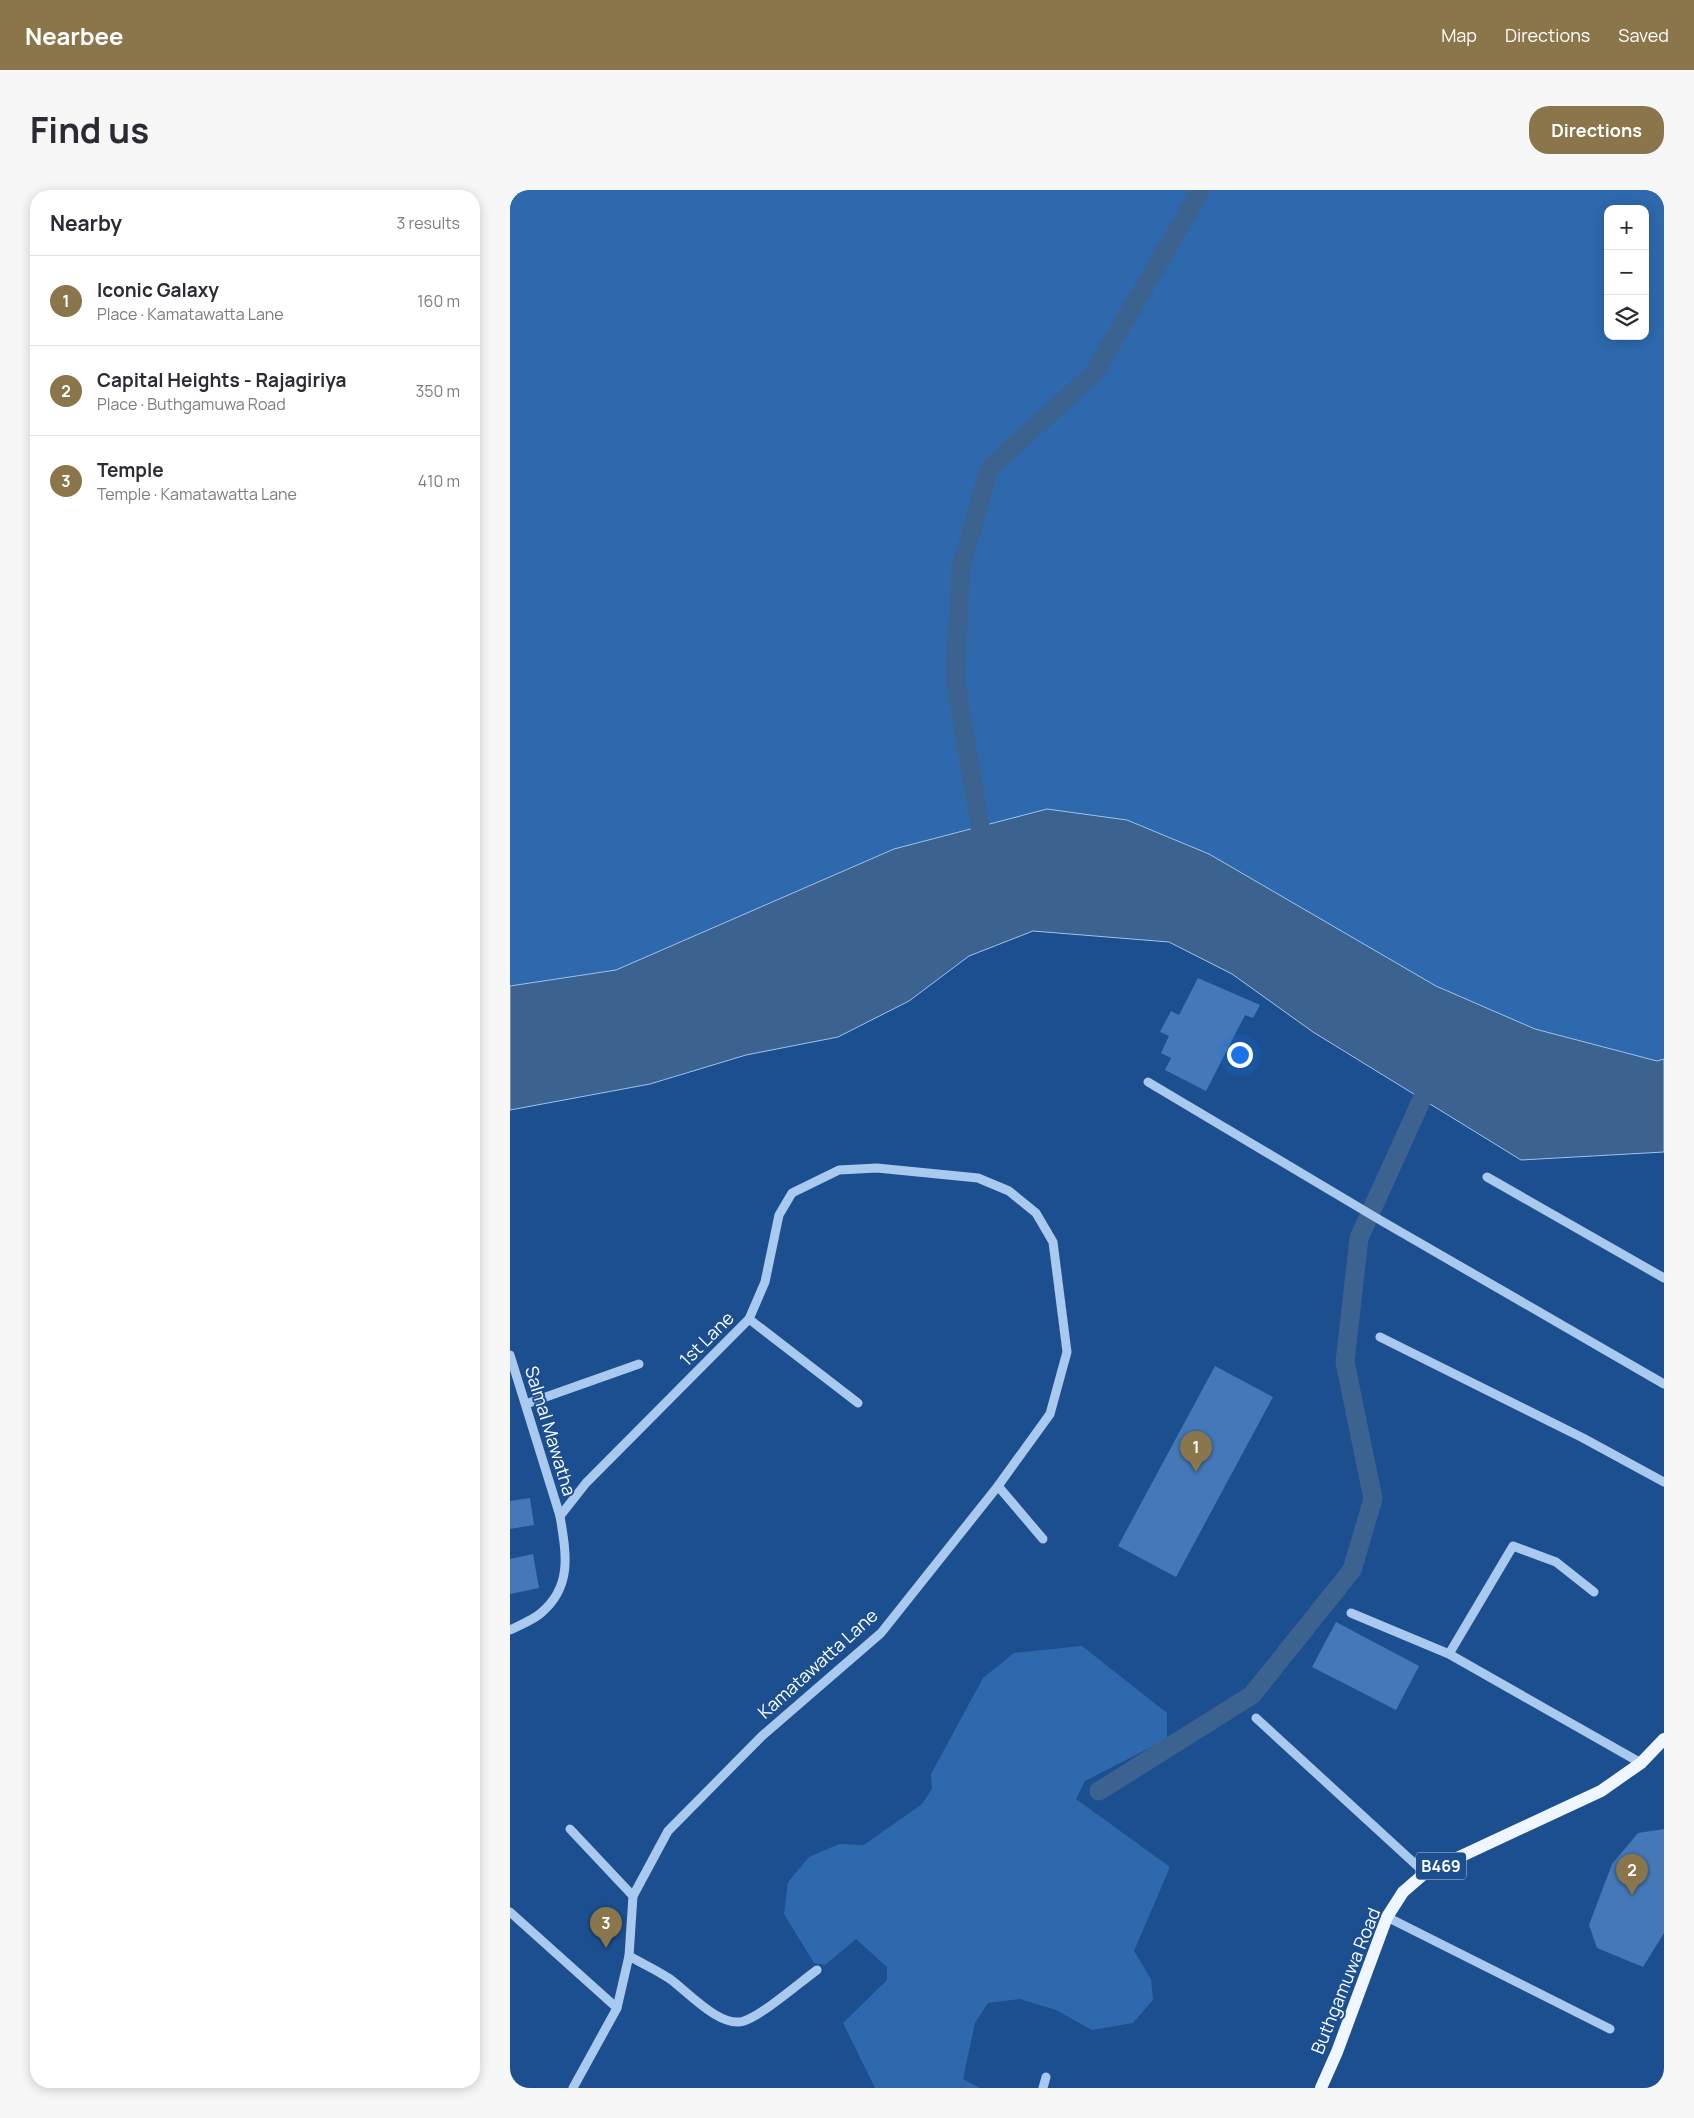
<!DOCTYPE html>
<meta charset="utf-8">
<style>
:root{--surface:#fff;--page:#f7f7f7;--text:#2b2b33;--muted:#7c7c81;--line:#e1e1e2;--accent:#8a764a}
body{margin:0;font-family:Manrope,sans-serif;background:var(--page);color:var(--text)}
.controls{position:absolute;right:15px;top:15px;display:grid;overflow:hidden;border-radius:10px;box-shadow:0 2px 12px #0003}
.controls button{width:45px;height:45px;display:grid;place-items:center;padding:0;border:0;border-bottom:1px solid var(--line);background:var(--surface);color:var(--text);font:25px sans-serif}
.you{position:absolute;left:729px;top:864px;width:18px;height:18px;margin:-12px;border:4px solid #fff;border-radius:50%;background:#1a73e8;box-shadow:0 0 0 8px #1a73e833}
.badge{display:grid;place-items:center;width:32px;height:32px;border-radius:50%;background:var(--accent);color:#fff;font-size:16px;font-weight:700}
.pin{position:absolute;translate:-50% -41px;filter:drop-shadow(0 1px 2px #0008)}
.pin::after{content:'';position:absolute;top:26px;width:18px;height:15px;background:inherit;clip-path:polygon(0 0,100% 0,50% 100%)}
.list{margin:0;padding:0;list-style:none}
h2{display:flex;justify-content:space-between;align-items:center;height:65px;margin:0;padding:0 20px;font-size:21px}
h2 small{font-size:16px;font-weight:400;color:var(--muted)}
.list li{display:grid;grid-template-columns:32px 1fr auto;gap:15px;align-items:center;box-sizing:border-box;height:90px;padding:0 20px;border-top:1px solid var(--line)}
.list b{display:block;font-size:19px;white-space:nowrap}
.list p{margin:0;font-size:16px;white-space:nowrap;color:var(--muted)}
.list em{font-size:16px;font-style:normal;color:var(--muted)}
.icon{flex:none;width:28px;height:28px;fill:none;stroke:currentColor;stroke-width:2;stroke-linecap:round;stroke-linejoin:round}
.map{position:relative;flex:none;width:1154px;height:1898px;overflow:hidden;border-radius:20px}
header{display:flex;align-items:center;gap:30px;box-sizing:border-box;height:70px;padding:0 25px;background:var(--accent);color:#fff}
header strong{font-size:24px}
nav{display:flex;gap:28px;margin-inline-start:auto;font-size:18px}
.intro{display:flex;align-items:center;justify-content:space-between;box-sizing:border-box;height:120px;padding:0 30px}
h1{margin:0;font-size:35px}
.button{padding:12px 22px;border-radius:20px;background:var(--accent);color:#fff;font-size:18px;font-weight:700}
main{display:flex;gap:30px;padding:0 30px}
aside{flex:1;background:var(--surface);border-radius:20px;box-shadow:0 2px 12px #0003}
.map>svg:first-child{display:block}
.green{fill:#2e69ad;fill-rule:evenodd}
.water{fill:#3c6290;stroke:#9cc4f0}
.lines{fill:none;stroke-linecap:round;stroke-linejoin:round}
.canal{stroke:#3c6290;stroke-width:19}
.building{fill:#4478b7}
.minor{stroke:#a9c9ee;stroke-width:9}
.major{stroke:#f0f6ff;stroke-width:12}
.labels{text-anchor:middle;stroke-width:4;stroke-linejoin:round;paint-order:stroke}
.shield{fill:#1b4f8f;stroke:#bbcadd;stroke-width:1}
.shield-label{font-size:16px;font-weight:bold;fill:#fff}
.street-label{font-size:18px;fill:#fff;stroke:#1b4f8f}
</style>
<header>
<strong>Nearbee</strong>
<nav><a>Map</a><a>Directions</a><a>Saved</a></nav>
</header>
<div class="intro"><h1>Find us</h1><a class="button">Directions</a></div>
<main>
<aside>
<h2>Nearby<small>3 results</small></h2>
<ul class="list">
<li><span class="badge">1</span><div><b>Iconic Galaxy</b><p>Place · Kamatawatta Lane</p></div><em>160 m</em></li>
<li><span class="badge">2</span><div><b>Capital Heights - Rajagiriya</b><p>Place · Buthgamuwa Road</p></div><em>350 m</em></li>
<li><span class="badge">3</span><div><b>Temple</b><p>Temple · Kamatawatta Lane</p></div><em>410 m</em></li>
</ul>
</aside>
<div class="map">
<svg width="1154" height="1898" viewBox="0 0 1154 1898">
<rect width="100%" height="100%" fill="#1b4f8f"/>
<g class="green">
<path d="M 0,0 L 1154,0 L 1154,869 L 1147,871 L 1025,839 L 926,796 L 384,659 L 106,780 L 0,796 ZM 1098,19 L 1135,19 L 1135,146 L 1098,146 Z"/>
<polygon points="572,1456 657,1523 657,1549 575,1591 566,1609 660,1677 624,1761 641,1789 643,1810 623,1833 582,1840 546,1820 510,1809 478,1813 465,1833 453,1889 470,1898 365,1898 333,1833 377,1790 377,1777 346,1749 315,1775 304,1773 274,1724 278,1692 299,1667 329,1654 354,1655 412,1614 422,1599 421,1584 473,1488 504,1463"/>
</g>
<polygon class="water" points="537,619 617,630 699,664 926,796 1025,839 1147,871 1154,869 1154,962 1011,970 803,842 722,784 659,752 523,741 459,766 399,811 328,847 236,865 140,894 0,920 0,796 106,780 384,659"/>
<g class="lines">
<g class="canal">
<polyline points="470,637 445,488 451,378 479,279 584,183 691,0"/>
<polyline points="589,1601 742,1505 842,1380 863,1309 835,1172 849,1048 922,887"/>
</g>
</g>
<g class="building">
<polygon points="688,788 750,815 743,828 735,825 696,901 655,880 661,868 651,863 659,846 650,842 661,821 669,825"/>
<polygon points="705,1176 763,1207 666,1387 608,1356"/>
<polygon points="20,1308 24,1335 0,1339 0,1311"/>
<polygon points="23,1364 29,1398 0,1404 0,1369"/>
<polygon points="826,1432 909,1476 886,1520 802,1477"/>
<polygon points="1154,1639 1154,1743 1133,1777 1087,1758 1079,1735 1102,1674 1128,1643"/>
</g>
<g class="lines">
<g class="minor">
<polyline points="638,892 870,1030 1154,1194"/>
<polyline points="977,987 1154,1088"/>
<polyline points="239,1129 348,1213"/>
<polyline points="870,1147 1073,1248 1154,1292"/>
<polyline points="0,1165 50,1326"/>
<polyline points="16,1214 129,1174"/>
<polyline points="488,1296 533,1349"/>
<polyline points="841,1423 939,1464 1131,1573"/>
<path d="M 0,1440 C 10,1435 23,1430 31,1423 C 63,1396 56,1363 50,1326 L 76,1293 L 239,1129 L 255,1092 L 269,1025 L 282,1003 L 329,980 L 367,978 L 468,988 L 499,1001 L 526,1023 L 543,1052 L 557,1162 L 540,1224 L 488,1296 L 371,1443 L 252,1546 L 158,1641 L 123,1706 L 119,1766 L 107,1818 L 63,1898"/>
<polyline points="939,1464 1003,1356 1046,1372 1084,1402"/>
<polyline points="746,1528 915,1683"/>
<polyline points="60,1639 123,1706"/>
<polyline points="0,1722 107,1818"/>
<polyline points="877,1727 1100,1839"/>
<path d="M 119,1766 C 133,1774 147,1780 160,1789 C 178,1802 211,1839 234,1831 C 254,1824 289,1793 307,1780"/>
<polyline points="533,1898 536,1887"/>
</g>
<polyline class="major" points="811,1898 827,1862 877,1727 893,1702 915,1683 1091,1601 1131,1573 1154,1549"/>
</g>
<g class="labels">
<rect class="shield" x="906" y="1662.5" width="50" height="27" rx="4"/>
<g class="shield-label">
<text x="931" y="1682">B469</text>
</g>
<g class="street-label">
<text transform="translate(197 1149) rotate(-45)" y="6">1st Lane</text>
<text transform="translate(40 1241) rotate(73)" y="6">Salmal Mawatha</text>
<text transform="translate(308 1474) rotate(-42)" y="6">Kamatawatta Lane</text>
<text transform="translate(836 1791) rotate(-68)" y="6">Buthgamuwa Road</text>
</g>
</g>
</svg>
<div class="controls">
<button>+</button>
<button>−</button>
<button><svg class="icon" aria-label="layers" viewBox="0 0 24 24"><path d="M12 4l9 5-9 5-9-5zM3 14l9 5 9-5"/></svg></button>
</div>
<div class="you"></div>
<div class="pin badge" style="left:686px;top:1282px">1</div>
<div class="pin badge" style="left:1122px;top:1705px">2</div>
<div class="pin badge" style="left:96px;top:1758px">3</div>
</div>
</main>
